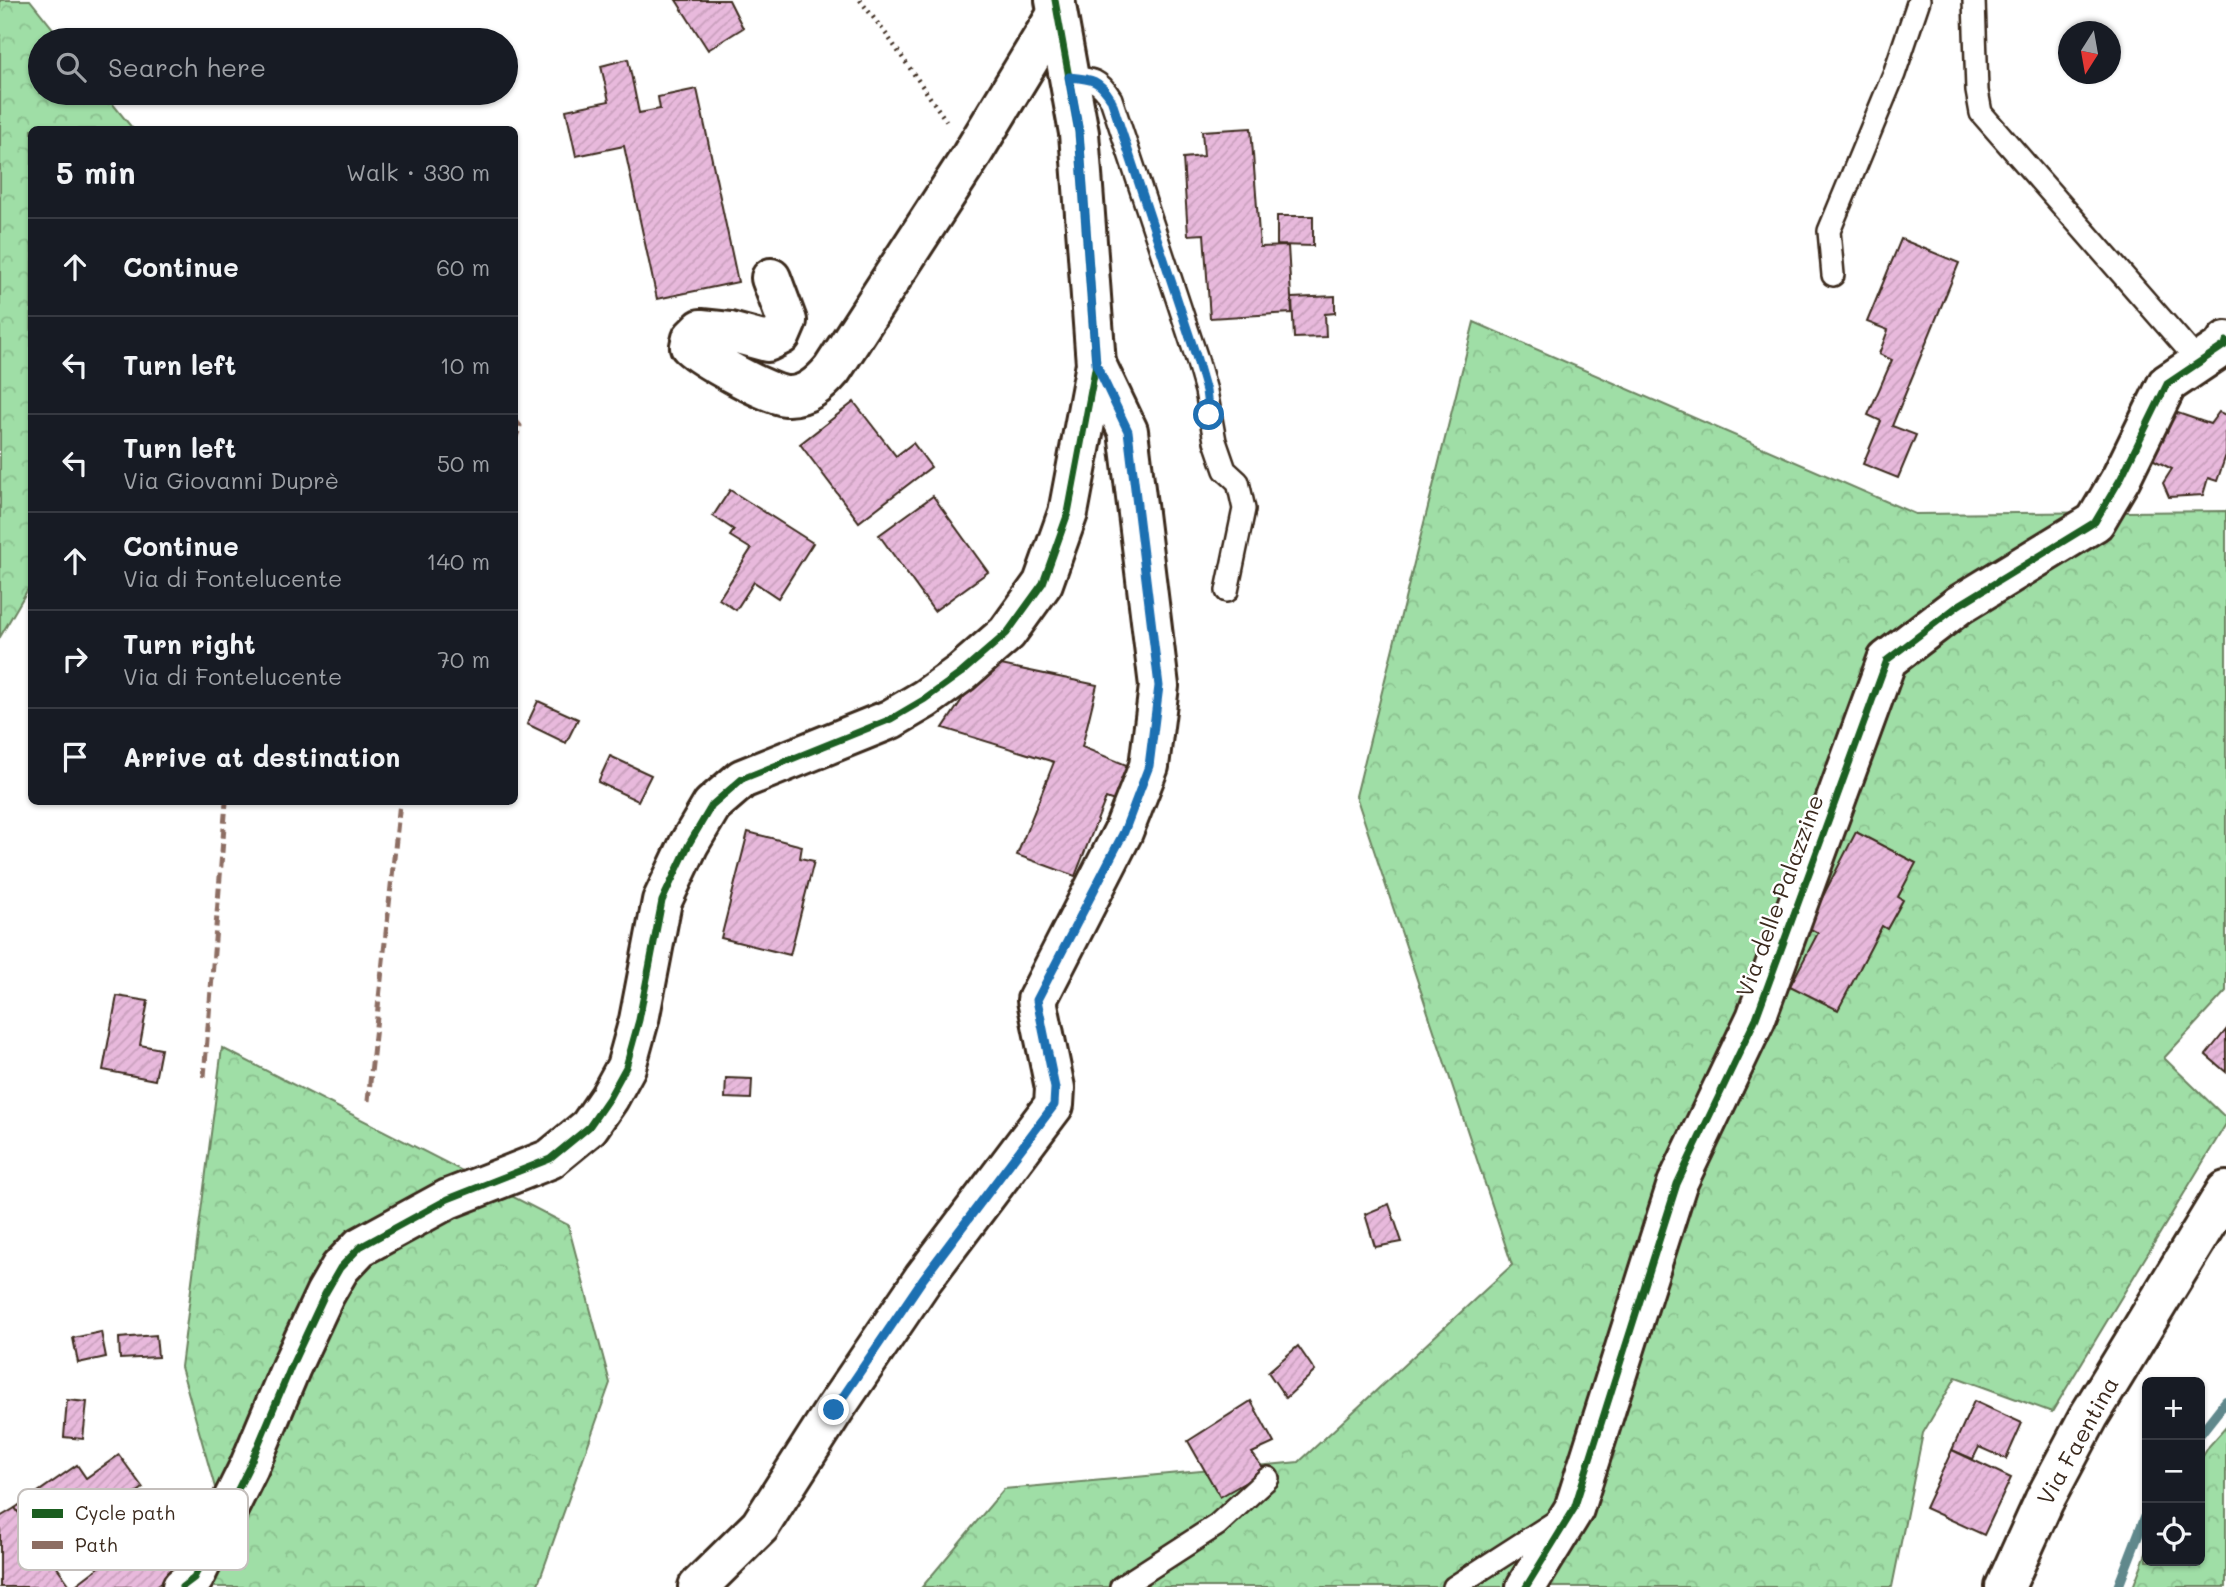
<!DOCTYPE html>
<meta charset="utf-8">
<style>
:root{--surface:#171b24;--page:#242831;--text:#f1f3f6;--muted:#9ea1a6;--line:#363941}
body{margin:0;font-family:Mali,sans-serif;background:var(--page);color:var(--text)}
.controls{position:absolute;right:21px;bottom:21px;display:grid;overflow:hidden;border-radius:10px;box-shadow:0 2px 5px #0004}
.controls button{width:63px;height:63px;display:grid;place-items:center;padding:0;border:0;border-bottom:2px solid var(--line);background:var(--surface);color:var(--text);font:35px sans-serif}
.compass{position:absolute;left:2058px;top:21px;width:63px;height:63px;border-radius:50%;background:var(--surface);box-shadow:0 2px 5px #0004;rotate:191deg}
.stop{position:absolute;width:21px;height:21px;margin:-16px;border:5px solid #1f6fb2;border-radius:50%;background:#fff}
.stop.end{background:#1f6fb2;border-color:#fff;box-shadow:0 2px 7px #0008}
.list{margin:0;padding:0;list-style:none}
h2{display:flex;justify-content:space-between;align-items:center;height:91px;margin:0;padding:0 28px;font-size:30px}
h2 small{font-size:23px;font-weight:400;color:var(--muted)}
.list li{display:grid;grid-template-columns:46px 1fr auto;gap:21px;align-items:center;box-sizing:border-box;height:98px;padding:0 28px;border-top:2px solid var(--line)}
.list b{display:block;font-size:26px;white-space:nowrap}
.list p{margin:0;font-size:23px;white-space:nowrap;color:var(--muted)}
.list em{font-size:23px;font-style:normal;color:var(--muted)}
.icon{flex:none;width:38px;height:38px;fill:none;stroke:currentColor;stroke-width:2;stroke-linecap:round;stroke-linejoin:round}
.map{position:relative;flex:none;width:2226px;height:1587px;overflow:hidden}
.search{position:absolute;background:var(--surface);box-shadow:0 2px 5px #0004;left:28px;top:28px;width:490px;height:77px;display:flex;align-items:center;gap:18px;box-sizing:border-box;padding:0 24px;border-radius:38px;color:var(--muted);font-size:26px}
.panel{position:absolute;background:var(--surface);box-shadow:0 2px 5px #0004;left:28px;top:126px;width:490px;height:679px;border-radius:10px}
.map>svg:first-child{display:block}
.forest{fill:url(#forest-crowns);stroke:#6d8462;stroke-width:2}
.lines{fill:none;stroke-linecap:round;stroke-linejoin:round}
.stream{stroke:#60888c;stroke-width:10}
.building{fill:url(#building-hatch);stroke:#3b2a1e;stroke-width:2}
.service-casing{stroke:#3b2a1e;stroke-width:26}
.minor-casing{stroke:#3b2a1e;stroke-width:44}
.primary-casing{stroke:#3b2a1e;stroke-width:44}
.path{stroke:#3b2a1e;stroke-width:4.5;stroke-dasharray:2 5;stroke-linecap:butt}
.service{stroke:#fff;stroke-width:21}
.minor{stroke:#fff;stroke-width:38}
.primary{stroke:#fff;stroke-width:38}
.quiet{stroke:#8d6e63;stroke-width:5;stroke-dasharray:10 5;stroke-linecap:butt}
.cycleway-casing{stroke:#fff;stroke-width:11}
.cycleway{stroke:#1b5e20;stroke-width:7}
.route{stroke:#1f6fb2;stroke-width:9}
.labels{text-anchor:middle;stroke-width:5;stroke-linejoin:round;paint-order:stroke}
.street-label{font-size:23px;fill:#3b2a1e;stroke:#fff}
.key{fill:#fff;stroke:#c4bfbc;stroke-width:2}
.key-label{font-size:19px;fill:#3b2a1e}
</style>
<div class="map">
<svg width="2226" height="1587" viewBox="0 0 2226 1587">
<defs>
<pattern id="forest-crowns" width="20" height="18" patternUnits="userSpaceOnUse" patternTransform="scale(1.75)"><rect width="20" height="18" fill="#9fdea6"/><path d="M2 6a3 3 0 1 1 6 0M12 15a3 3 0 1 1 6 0" fill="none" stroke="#8abf8e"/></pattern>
<pattern id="building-hatch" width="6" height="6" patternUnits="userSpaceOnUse" patternTransform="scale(1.75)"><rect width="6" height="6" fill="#e8b9dc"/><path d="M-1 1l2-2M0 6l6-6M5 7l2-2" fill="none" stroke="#c89fbc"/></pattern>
</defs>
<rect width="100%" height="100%" fill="#fff"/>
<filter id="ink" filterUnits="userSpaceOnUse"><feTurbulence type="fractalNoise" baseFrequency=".0143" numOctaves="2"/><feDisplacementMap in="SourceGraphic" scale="14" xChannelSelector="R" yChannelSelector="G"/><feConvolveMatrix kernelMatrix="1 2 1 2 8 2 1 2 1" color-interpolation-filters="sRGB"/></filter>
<g filter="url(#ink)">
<g class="forest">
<polygon points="0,0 30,0 62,40 40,40 40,93 104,93 133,129 32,130 31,584 0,637"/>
<polygon points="1474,322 1915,514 2226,511 2226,991 2164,1058 2226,1118 2226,1124 2052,1412 1956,1377 1923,1433 1892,1587 922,1587 1004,1489 1299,1462 1512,1265 1356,796"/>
<polygon points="222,1048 568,1225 610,1383 537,1587 193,1587 232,1548 181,1367"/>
<polygon points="2226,1427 2226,1587 2133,1587 2147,1551 2147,1561 2200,1561 2200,1461 2209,1446"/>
</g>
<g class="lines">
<g class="stream">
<polyline points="2200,1434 2226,1401"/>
<polyline points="2118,1587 2147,1512"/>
</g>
</g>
<g class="building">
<polygon points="676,0 729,0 743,28 708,50"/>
<polygon points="628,59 639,113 660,109 658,97 697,89 738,282 657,299 624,146 576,156 566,110 609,101 601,66"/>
<polygon points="1251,128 1260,247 1288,246 1292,313 1210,318 1204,234 1188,235 1183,158 1204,156 1202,131"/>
<polygon points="1277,216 1313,216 1313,246 1277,245"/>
<polygon points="1901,239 1959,263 1892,426 1916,435 1898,478 1863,464 1881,421 1868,415 1892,360 1879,354 1888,330 1867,322"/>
<polygon points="1335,296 1335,313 1325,314 1326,337 1294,338 1292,298"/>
<polygon points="854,402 896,456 913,443 931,467 859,522 800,444"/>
<polygon points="2160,407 2210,424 2219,412 2226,415 2226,455 2217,481 2208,478 2203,495 2169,497 2163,483 2172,469 2142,454"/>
<polygon points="730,490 813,543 778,598 754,582 736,610 719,599 751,549 730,536 734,530 713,516"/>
<polygon points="933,496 988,572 934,611 879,535"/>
<polygon points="987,662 1097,685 1082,747 1134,768 1125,805 1106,798 1075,876 1017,855 1054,762 943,728"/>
<polygon points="538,701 578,719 566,743 527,724"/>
<polygon points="610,756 651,775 638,801 598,782"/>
<polygon points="748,832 802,846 800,858 814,861 790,955 721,938"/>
<polygon points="1856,832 1916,863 1898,897 1903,900 1887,929 1882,926 1838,1010 1790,986 1818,933 1807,927"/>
<polygon points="117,996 148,1001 140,1045 161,1049 155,1080 103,1070"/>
<polygon points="2226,1030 2226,1072 2206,1055"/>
<polygon points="726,1078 752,1079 751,1099 725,1098"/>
<polygon points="1389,1204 1402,1242 1375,1247 1365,1214"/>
<polygon points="101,1332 106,1357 78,1363 73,1338"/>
<polygon points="156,1335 158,1357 120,1359 119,1338"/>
<polygon points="1298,1346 1315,1371 1286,1398 1268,1372"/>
<polygon points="67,1400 87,1402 83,1439 64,1437"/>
<polygon points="1251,1401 1274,1443 1252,1453 1265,1471 1220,1497 1188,1441"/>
<polygon points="1974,1401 2022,1423 2006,1459 1979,1447 1973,1459 1952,1450"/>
<polygon points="1952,1450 2011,1478 1984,1535 1925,1508"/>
<polygon points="119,1455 143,1488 107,1514 101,1506 67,1530 57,1517 33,1533 15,1508 77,1465 86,1478"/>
<polygon points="15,1508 33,1533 71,1587 0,1587 0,1517"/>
<polygon points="164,1518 193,1560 155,1587 73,1587"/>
</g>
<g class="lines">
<g class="service-casing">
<g id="service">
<polyline points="1974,0 1977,91 1981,113 2199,362"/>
<path d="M 1069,77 C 1091,79 1099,79 1111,99 L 1196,356 L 1206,391 L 1215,441 L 1225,470 L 1238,482 L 1244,509 L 1227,591"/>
<polyline points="1833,275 1829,231 1894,74 1919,0"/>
<polyline points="1121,1587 1217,1525 1268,1478"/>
<polyline points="1454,1587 1558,1520"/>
</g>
</g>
<g class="minor-casing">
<g id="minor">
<path d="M 771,278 L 787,321 L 781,335 L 767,342 L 730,332 L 701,329 L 692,338 L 690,346 C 704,359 769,395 786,396 C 806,397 820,384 832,370 L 971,156 L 1057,14"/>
<polyline points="182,1587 194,1578 249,1467 291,1367 325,1294 340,1268 360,1247 448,1199 550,1159 589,1127 609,1098 626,1067 639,1020 662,901 689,844 712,805 742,779 891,719 925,699 961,673 1007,633 1043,583 1068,513 1096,364 1079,133 1055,0"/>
<polyline points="698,1587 760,1526 834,1410 923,1279 1054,1105 1055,1088 1037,1000 1123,832 1149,766 1159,686 1128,431 1096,364"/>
<polyline points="1526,1587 1574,1509 1677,1184 1756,1018 1887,660 1959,605 2095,522 2121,478 2167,384 2225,345 2226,341"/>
</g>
</g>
<g class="primary-casing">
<polyline id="primary" points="2005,1587 2044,1501 2089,1416 2226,1191"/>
</g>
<polyline class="path" points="860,0 889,38 947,122"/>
<use href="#service" class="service"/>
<use href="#minor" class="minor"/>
<use href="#primary" class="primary"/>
<g class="quiet">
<polyline points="514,419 520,426 514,442"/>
<polyline points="204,1077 226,802"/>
<polyline points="368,1101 400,802"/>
</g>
<g class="cycleway-casing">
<g id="cycleway">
<polyline points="182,1587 194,1578 249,1467 291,1367 325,1294 340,1268 360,1247 448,1199 550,1159 589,1127 609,1098 626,1067 639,1020 662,901 689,844 712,805 742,779 891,719 925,699 961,673 1007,633 1043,583 1068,513 1096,364 1079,133 1055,0"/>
<polyline points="1526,1587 1574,1509 1677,1184 1756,1018 1887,660 1959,605 2095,522 2121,478 2167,384 2225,345 2226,341"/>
</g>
</g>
<use href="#cycleway" class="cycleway"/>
</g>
</g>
<g class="lines" filter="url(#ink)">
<path class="route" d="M 834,1410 L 923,1279 L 1054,1105 L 1055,1088 L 1037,1000 L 1124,832 L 1149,766 L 1159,686 L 1128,431 L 1096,364 L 1079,132 L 1069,77 C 1091,79 1099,79 1111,99 L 1196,356 L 1206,391 L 1209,415"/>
</g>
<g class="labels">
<g class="street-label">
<text transform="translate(1780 896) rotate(-70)" y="8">Via delle Palazzine</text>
<text transform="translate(2078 1441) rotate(-61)" y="8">Via Faentina</text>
</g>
</g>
<rect x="18" y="1489" width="230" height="81" rx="10" class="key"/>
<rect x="32" y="1509" width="31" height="9" fill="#1b5e20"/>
<rect x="32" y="1541" width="31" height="8" fill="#8d6e63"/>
<g class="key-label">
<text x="75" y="1520">Cycle path</text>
<text x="75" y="1552">Path</text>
</g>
</svg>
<div class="controls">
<button>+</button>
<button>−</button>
<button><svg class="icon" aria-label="locate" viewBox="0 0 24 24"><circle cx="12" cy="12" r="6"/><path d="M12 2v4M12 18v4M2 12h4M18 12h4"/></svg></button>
</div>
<svg class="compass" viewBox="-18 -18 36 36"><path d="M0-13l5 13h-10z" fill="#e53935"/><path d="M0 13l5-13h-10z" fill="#9ea1a6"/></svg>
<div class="stop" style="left:1209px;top:415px"></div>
<div class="stop end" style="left:834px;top:1410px"></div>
<div class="search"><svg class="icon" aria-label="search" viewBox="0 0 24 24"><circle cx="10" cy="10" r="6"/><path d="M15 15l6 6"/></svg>Search here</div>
<section class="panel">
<h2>5 min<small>Walk · 330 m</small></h2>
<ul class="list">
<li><svg class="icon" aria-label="ahead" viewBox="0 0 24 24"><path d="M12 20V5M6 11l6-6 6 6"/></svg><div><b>Continue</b></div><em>60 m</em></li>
<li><svg class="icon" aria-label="left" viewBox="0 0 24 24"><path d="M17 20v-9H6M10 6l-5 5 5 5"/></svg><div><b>Turn left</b></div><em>10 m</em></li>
<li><svg class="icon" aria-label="left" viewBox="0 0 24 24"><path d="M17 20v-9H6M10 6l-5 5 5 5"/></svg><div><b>Turn left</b><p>Via Giovanni Duprè</p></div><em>50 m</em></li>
<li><svg class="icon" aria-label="ahead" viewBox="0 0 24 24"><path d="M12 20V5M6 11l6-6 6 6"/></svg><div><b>Continue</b><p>Via di Fontelucente</p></div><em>140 m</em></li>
<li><svg class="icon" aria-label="right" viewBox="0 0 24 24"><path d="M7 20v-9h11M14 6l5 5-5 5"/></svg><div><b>Turn right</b><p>Via di Fontelucente</p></div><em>70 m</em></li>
<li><svg class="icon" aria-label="arrive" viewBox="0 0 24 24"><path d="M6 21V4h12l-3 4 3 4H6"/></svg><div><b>Arrive at destination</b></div></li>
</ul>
</section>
</div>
